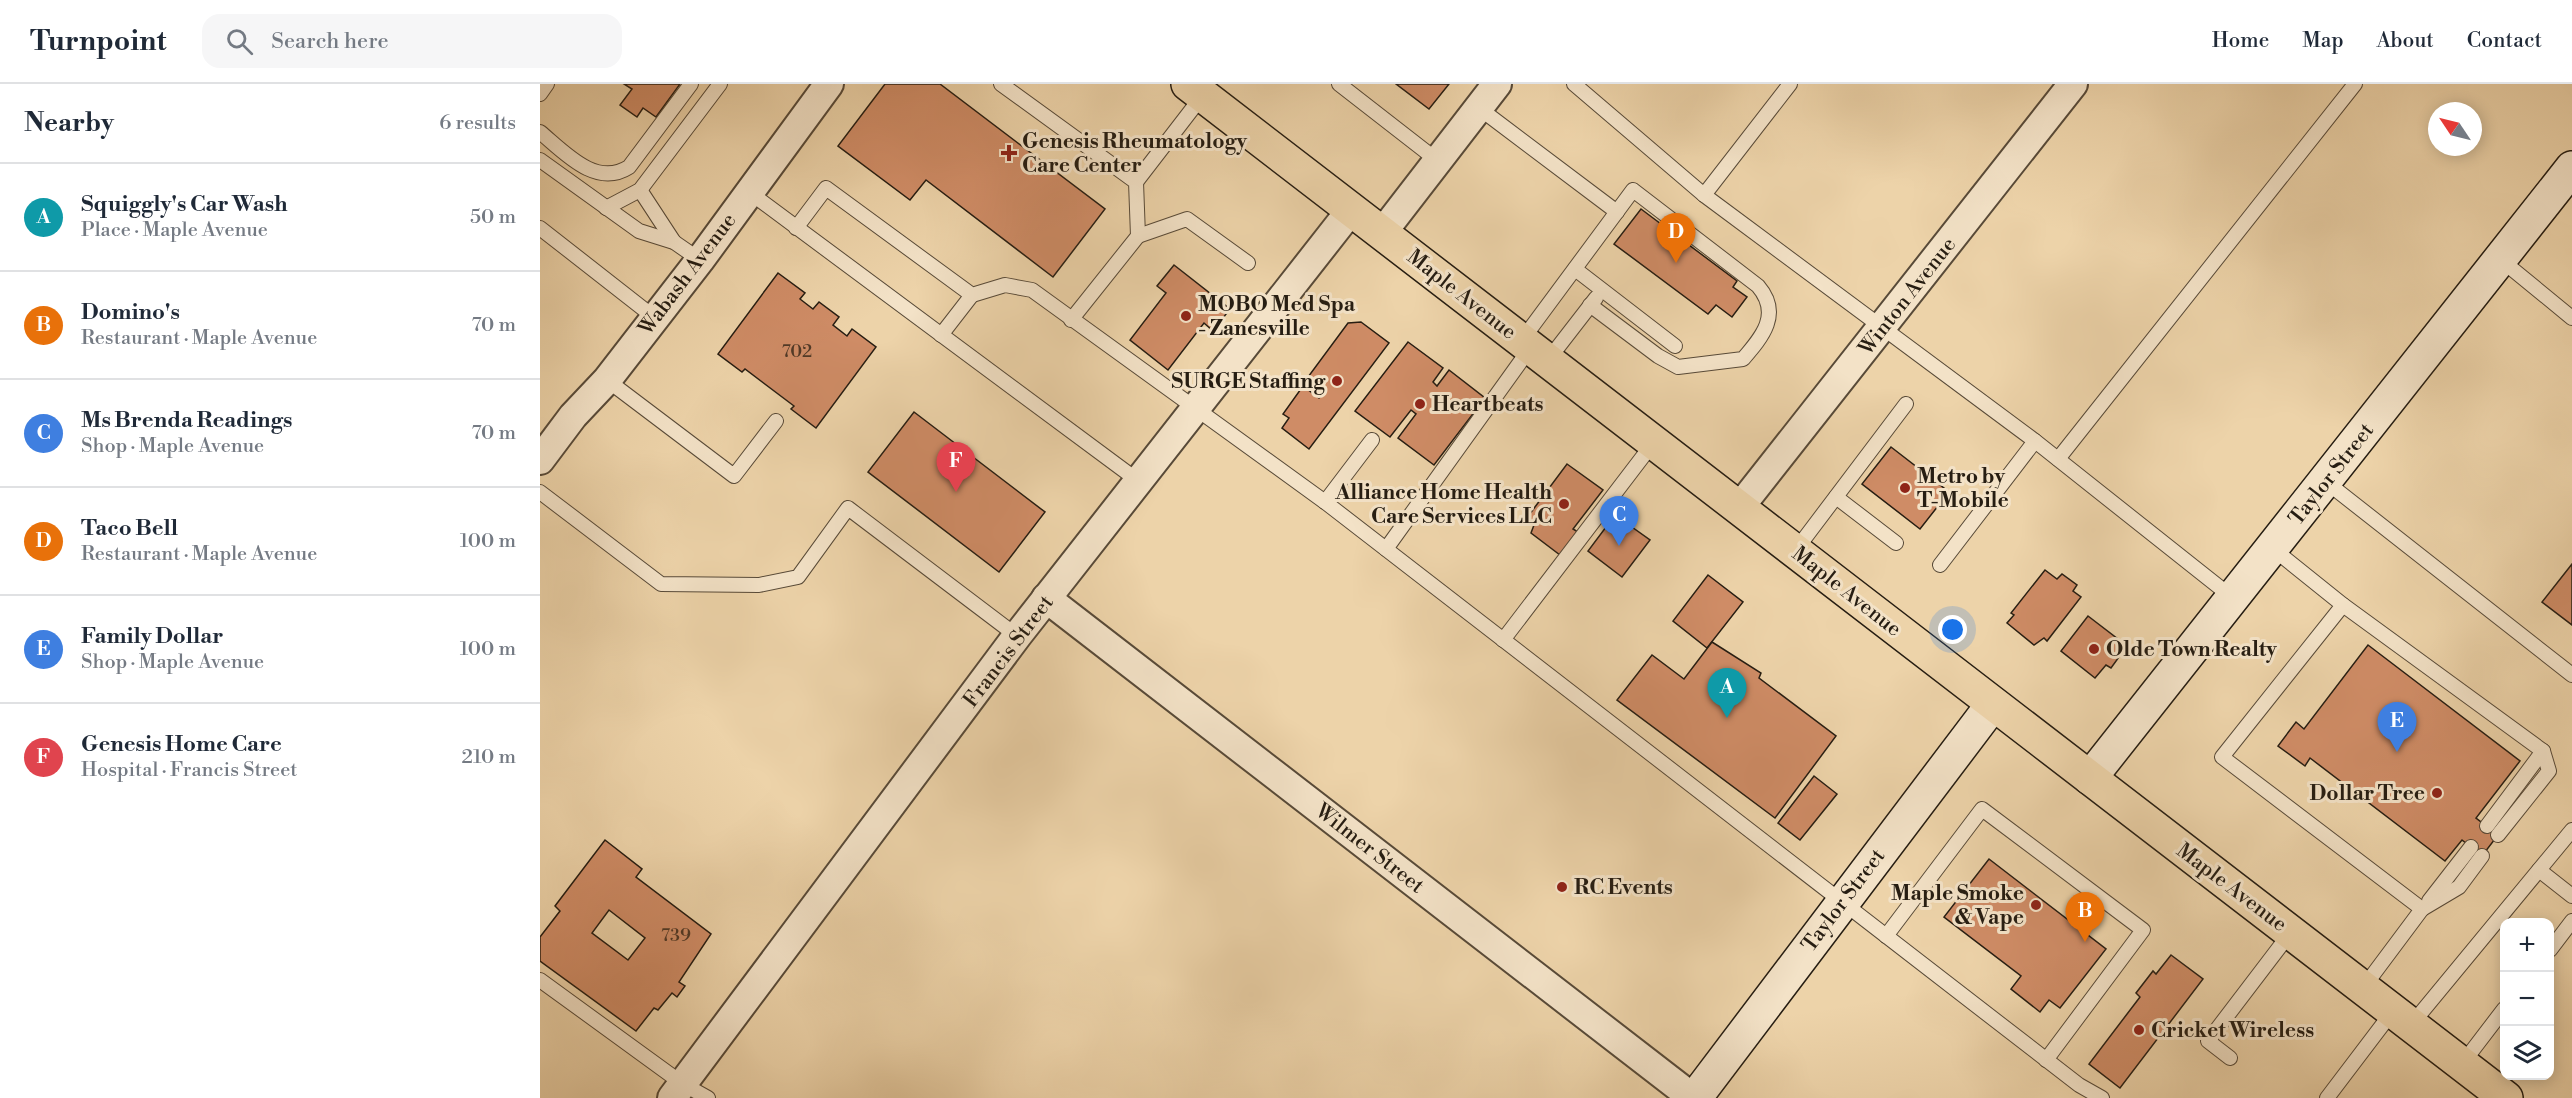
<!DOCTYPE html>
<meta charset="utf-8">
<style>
:root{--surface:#fff;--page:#f6f6f7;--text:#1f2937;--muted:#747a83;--line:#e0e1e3;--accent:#1a73e8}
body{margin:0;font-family:"Libre Bodoni",serif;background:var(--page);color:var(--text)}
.controls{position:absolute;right:18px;bottom:18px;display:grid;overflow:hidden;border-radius:12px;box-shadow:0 3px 15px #0003}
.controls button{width:54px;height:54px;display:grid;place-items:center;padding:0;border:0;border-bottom:2px solid var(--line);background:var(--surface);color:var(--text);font:30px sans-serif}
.compass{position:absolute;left:1888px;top:18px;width:54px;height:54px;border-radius:50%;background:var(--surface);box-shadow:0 3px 15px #0003;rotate:305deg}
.you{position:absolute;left:1413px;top:546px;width:21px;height:21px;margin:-15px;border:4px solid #fff;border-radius:50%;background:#1a73e8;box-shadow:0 0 0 9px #1a73e833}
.badge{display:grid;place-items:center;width:39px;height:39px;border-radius:50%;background:var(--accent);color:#fff;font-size:20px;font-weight:700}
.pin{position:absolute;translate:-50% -50px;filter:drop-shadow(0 2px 3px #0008)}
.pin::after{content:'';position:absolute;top:32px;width:21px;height:18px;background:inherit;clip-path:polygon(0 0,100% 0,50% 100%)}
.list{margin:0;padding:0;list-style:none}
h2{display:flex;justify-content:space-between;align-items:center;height:78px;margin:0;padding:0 24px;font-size:26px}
h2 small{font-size:20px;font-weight:400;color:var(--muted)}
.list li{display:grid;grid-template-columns:39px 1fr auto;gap:18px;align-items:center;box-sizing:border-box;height:108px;padding:0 24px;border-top:2px solid var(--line)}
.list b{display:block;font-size:22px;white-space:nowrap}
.list p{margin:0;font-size:20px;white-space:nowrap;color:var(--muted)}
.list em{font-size:20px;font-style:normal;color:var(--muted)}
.icon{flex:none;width:33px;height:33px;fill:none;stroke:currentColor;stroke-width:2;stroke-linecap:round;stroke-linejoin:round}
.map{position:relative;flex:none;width:2032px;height:1014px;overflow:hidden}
header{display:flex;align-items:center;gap:36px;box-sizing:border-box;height:84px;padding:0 30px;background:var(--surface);border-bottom:2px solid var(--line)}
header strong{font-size:28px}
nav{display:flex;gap:33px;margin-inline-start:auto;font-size:21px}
.search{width:420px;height:54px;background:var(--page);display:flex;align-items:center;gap:15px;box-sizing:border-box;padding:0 21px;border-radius:18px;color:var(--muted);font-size:22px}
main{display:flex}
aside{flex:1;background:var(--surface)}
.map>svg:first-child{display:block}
.building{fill:#cf8c66;stroke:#261d12;stroke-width:1.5;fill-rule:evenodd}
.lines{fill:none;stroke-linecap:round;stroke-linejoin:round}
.lane-casing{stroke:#584a38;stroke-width:16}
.street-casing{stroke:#584a38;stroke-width:32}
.secondary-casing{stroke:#261d12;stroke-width:36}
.primary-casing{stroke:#261d12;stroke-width:36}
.lane{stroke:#f3e2c7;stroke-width:14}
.street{stroke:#f3e2c7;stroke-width:28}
.secondary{stroke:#f3e2c7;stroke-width:33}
.primary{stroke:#edd3a9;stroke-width:33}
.poi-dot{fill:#8f2418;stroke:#f3e2c7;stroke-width:2}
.labels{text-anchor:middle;stroke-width:6;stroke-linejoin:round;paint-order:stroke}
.number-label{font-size:18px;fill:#503927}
.poi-label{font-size:21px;font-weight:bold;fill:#261d12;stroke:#f3e2c7;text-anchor:start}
.street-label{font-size:21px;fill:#261d12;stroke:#f3e2c7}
</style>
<header>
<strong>Turnpoint</strong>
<div class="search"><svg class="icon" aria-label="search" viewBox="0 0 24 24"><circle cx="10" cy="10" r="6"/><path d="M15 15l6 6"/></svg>Search here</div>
<nav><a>Home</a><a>Map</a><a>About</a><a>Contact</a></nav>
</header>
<main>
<aside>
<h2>Nearby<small>6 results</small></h2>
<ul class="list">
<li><span class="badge" style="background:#0f9aa8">A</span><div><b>Squiggly's Car Wash</b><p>Place · Maple Avenue</p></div><em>50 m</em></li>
<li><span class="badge" style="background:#e8710a">B</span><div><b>Domino's</b><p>Restaurant · Maple Avenue</p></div><em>70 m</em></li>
<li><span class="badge" style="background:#3f7fe0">C</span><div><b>Ms Brenda Readings</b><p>Shop · Maple Avenue</p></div><em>70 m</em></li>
<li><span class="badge" style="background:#e8710a">D</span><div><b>Taco Bell</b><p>Restaurant · Maple Avenue</p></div><em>100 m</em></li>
<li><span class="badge" style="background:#3f7fe0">E</span><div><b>Family Dollar</b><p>Shop · Maple Avenue</p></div><em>100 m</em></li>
<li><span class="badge" style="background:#e0444e">F</span><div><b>Genesis Home Care</b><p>Hospital · Francis Street</p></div><em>210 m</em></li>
</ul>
</aside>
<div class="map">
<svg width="2032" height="1014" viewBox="0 0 2032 1014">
<rect width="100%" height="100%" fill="#edd3a9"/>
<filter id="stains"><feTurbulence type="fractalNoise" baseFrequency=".00333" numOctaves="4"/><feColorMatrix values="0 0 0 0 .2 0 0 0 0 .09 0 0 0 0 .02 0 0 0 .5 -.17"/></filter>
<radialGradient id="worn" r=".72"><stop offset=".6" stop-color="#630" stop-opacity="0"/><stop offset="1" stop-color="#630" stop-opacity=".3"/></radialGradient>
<g class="building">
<polygon points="84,0 140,0 116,33 103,24 97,33 80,21 92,5"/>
<polygon points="345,0 400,0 565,125 513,193 386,96 370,116 298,62"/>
<polygon points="856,0 909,0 889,25"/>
<polygon points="1101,125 1197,197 1193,203 1207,213 1192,233 1176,221 1168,230 1074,160"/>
<polygon points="634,181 690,225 673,247 664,239 628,286 590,256 626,209 617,202"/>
<polygon points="238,189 265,209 260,215 273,225 279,218 299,233 293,241 307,252 312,245 336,263 276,344 251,325 254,322 205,285 202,288 178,270"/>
<polygon points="821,238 849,259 769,365 742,344 749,334 743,330 763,302 779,314 786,306 768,293 808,239"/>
<polygon points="868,258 903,284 893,298 897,302 909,286 945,314 894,381 858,354 876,330 871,326 850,353 815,327"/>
<polygon points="374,328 505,428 459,488 328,388"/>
<polygon points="1351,363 1409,408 1380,445 1322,400"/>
<polygon points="1027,380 1063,406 1033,445 1038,448 1020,471 991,449 994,441 986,435"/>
<polygon points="1075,431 1110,456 1082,493 1048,467"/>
<polygon points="2032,480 2032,541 2002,518"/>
<polygon points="1505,486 1517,495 1522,490 1537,501 1533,507 1541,513 1507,557 1504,554 1494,561 1467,539 1474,531 1471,529"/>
<polygon points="1168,491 1203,518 1167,564 1133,537"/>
<polygon points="1548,532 1587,562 1571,584 1566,581 1555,594 1521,567"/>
<polygon points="1172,558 1221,589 1219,594 1296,652 1235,734 1077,616 1112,571 1144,595"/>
<polygon points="1828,561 1980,677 1936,734 1958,751 1942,772 1922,756 1905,777 1770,674 1765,682 1738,662 1756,638 1764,645"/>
<polygon points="1274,692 1297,710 1260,756 1238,739"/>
<path d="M 65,756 L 102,785 L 96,793 L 171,850 L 139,898 L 145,902 L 137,913 L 132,909 L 118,926 L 114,924 L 96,947 L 0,877 L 0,853 L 20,827 L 15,822 ZM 69,826 L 105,854 L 88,876 L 52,849 Z"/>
<polygon points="1449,775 1566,865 1520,924 1509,916 1500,928 1471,905 1481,892 1404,833"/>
<polygon points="1631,871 1663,895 1580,1004 1549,980 1600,913 1596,909 1613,887 1616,890"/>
</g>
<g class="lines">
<g class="lane-casing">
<g id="lane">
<polyline points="461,0 596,98 598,152 531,236"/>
<polyline points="799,0 898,77"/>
<polyline points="1034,0 1164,111 1495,357 1693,514"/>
<polyline points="0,10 7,0"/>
<polyline points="939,24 1077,128"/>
<path d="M 0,48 C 25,69 56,104 89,83 L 151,0"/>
<polyline points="0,76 99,147 134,158 160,176"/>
<polyline points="596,98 663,11"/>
<polyline points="100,106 134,158"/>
<polyline points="209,108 597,396"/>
<polyline points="1164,111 1250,0"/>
<polyline points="66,124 100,106 180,0"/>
<polyline points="0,144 115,234"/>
<polyline points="256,144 286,104 432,211 465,201 492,206 785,418 1539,1001 1562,1014"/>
<polyline points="598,152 647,135 708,179"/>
<polyline points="1960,175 2032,234"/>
<polyline points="1035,185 1135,262"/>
<polyline points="401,251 432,211"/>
<path d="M 982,256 L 1093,106 L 1218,202 C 1242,230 1222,253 1203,275 L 1138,283 L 1118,272 L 1050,221"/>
<polyline points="1008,276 1056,214"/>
<polyline points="67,296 194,392 236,337"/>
<polyline points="1518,375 1815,0"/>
<polyline points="1785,397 2032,591"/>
<polyline points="0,408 121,500 219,501 258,493 308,424 477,552"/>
<polyline points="1296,413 1356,459"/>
<polyline points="785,418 832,356"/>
<polyline points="1732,464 1803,521 1682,673 1882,825 1823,904"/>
<polyline points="846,465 991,263"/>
<polyline points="1255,467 1366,320"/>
<polyline points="1400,481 1495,357"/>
<polyline points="1803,521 2003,667 2009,687 1958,751"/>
<polyline points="963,556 1114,358"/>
<polyline points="1947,742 2003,667"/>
<polyline points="1999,786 2032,812"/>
<polyline points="1889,817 1931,763"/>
<polyline points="1882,825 1919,803 1942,772"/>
<polyline points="1346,852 1442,725 1603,846 1506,976"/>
<polyline points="2010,866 2032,837"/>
<polyline points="0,896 143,1000 168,1014"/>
<polyline points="1871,941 2032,746"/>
<polyline points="1690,974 1668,957 1751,848"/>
<polyline points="1922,980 1964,925"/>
<polyline points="1787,1014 1853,927"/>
</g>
</g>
<g class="street-casing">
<g id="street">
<polyline points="842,149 957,0"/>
<polyline points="0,376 33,332 67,296 160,176 289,0"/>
<polyline points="1199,424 1533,0"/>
<polyline points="506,514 1153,1014"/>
<polyline points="132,1014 477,552 811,126"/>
</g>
</g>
<g class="secondary-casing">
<g id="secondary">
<polyline points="1550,694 2032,84"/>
<polyline points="1155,1014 1453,620"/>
</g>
</g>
<g class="primary-casing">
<polyline id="primary" points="648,0 1966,1014"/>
</g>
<use href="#lane" class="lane"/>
<use href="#street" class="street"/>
<use href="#secondary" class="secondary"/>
<use href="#primary" class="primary"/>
</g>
<g class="poi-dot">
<path d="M466 60h6v6h6v6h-6v6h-6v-6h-6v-6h6z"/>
<circle cx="646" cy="232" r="6"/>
<circle cx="797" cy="297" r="6"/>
<circle cx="880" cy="320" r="6"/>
<circle cx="1365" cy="404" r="6"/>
<circle cx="1024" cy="420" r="6"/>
<circle cx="1554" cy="565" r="6"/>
<circle cx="1897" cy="709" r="6"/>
<circle cx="1022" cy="803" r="6"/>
<circle cx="1496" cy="821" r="6"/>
<circle cx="1599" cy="946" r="6"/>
</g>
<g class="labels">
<g class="number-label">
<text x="257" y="273">702</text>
<text x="136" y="857">739</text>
</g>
<g class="poi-label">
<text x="482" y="64">Genesis Rheumatology<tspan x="482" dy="24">Care Center</tspan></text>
<text x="658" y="227">MOBO Med Spa<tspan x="658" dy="24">- Zanesville</tspan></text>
<text x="785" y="304" text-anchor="end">SURGE Staffing</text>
<text x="892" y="327">Heartbeats</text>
<text x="1377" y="399">Metro by<tspan x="1377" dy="24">T-Mobile</tspan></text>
<text x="1012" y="415" text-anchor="end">Alliance Home Health<tspan x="1012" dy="24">Care Services LLC</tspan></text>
<text x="1566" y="572">Olde Town Realty</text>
<text x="1885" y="716" text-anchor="end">Dollar Tree</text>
<text x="1034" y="810">RC Events</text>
<text x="1484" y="816" text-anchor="end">Maple Smoke<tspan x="1484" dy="24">&amp; Vape</tspan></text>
<text x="1611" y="953">Cricket Wireless</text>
</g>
<g class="street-label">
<text transform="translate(147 190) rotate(-53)" y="7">Wabash Avenue</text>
<text transform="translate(922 210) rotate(38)" y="7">Maple Avenue</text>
<text transform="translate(1367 212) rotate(-52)" y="7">Winton Avenue</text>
<text transform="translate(1791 390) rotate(-52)" y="7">Taylor Street</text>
<text transform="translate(1307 507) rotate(38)" y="7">Maple Avenue</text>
<text transform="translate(468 567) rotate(-53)" y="7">Francis Street</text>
<text transform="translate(830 764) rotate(38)" y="7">Wilmer Street</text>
<text transform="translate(1692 803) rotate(37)" y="7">Maple Avenue</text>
<text transform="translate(1303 816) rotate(-53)" y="7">Taylor Street</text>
</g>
</g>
<rect width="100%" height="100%" filter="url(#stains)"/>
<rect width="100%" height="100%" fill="url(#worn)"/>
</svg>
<div class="controls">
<button>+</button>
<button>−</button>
<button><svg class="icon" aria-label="layers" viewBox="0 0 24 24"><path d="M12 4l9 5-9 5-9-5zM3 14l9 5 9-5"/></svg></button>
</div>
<svg class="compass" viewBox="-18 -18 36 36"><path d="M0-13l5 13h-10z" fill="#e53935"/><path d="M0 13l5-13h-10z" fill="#747a83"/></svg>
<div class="you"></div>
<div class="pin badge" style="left:1187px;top:634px;background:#0f9aa8">A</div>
<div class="pin badge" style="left:1545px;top:858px;background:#e8710a">B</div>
<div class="pin badge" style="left:1079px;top:462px;background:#3f7fe0">C</div>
<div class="pin badge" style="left:1136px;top:179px;background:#e8710a">D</div>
<div class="pin badge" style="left:1857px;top:668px;background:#3f7fe0">E</div>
<div class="pin badge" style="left:416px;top:408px;background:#e0444e">F</div>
</div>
</main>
